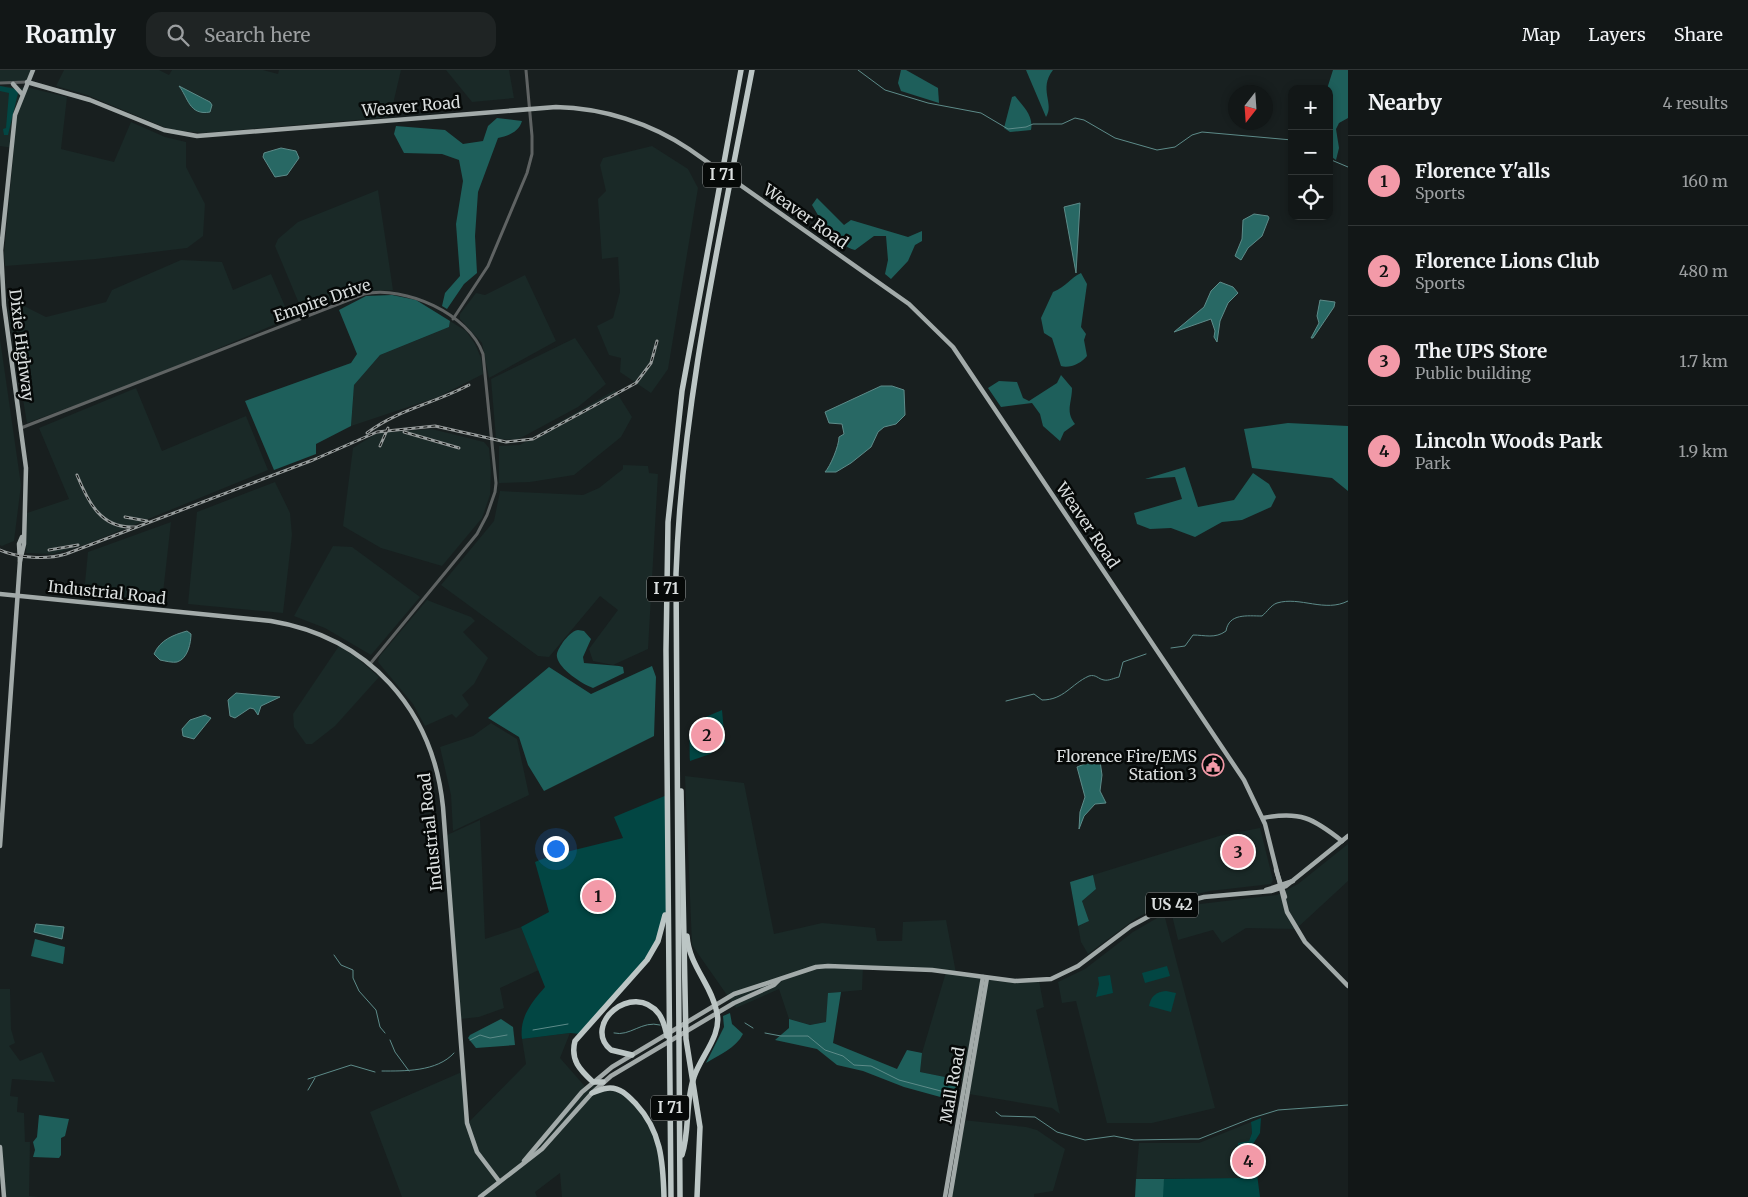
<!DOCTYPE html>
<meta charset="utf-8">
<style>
:root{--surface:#121717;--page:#1f2424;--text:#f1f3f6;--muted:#9c9fa1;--line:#313636;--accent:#f39aa8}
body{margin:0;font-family:Merriweather,serif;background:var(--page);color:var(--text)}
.controls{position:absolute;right:15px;top:15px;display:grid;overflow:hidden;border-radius:10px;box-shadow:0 2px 8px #0003}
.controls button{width:45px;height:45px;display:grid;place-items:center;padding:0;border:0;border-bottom:1px solid var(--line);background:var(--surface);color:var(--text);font:25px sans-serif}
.compass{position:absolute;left:1228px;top:15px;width:45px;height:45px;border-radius:50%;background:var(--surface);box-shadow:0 2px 8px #0003;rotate:197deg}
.you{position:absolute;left:555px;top:778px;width:18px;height:18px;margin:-12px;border:4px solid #fff;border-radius:50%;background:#1a73e8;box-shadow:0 0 0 8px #1a73e833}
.badge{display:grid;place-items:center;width:32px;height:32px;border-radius:50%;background:var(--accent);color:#111;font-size:16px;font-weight:700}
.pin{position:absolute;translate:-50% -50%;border:2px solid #fff;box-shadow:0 1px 5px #0006}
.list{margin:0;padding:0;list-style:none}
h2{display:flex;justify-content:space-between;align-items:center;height:65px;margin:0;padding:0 20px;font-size:21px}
h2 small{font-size:16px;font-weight:400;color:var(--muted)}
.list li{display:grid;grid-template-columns:32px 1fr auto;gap:15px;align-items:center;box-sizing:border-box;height:90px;padding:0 20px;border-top:1px solid var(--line)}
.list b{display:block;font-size:19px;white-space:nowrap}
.list p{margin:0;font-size:16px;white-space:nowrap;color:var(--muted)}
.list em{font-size:16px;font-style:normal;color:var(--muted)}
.icon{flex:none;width:28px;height:28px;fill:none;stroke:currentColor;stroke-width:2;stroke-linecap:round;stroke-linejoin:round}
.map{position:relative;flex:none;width:1348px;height:1127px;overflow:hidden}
header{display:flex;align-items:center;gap:30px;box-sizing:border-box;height:70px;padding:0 25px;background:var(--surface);border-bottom:1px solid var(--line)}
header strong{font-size:24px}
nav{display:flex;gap:28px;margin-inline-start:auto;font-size:18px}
.search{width:350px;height:45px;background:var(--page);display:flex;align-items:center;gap:12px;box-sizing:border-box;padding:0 18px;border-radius:15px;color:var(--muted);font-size:19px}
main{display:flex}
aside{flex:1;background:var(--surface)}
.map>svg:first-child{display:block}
.built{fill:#1a2927}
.green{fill:#024643}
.forest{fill:#1e5f5b}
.water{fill:#286864;stroke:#5d8b89}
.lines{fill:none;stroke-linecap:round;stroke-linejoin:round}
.stream{stroke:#5d8b89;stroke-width:1}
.minor{stroke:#5f6363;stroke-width:3}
.major{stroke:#a2aaa9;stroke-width:4.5}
.highway{stroke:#bcc6c5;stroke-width:5.5}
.rail-casing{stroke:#969b9b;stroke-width:3}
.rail{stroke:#060908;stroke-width:1;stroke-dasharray:4;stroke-linecap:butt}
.labels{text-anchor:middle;stroke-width:5;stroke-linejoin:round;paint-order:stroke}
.shield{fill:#060908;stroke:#9a9e9e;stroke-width:1}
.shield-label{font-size:15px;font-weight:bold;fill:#dadede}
.street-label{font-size:16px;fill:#dadede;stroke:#060908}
.poi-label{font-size:16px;fill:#dadede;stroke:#060908;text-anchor:end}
</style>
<header>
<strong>Roamly</strong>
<div class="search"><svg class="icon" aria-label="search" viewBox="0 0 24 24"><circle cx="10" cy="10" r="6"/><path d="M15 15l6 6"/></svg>Search here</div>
<nav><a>Map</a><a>Layers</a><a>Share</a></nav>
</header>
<main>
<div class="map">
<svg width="1348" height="1127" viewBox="0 0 1348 1127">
<rect width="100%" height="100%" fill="#181f1f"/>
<g class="built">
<polygon points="0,0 33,0 27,12 0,13"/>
<polygon points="64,0 159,0 169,5 172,0 263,0 278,4 279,0 401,0 390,47 203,63 171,60 87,25 56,16"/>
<polygon points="446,0 509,0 514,28 472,32"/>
<polygon points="0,16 30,18 67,27 61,79 114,92 131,52 165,67 186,72 186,97 205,134 203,166 187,178 96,189 5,196 4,184 14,78 0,76"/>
<polygon points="652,76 688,99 698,118 668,299 651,323 620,302 621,288 609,285 597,256 613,248 620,222 618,187 602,189 598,129 606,121 600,95 603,88"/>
<polygon points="378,120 393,220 356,222 303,243 275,176 278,169 298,152"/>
<polygon points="181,190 222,192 233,220 271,204 290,248 141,311 27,353 8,240 20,234 46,247 106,232 112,220"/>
<polygon points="525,205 556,271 489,308 482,273 460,249 460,244 476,223 485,225"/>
<polygon points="450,251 466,261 475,274 481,288 483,304 438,327 351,356 354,315 380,285 449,257"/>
<polygon points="575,268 606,314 578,337 517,370 496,369 491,309"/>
<polygon points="0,269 21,415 14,471 2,476 0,475"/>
<polygon points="136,318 162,381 246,346 268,400 87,474 53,484 26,483 27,443 69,429 39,358"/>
<polygon points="615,320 632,347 621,367 574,405 530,412 499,413 499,376 520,375"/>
<polygon points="432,359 484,372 489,378 491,400 490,425 482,448 442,496 381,478 343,456 353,378 377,363"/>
<polygon points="623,395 648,396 649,403 658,404 648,579 613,595 593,591 589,579 618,540 600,526 549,587 538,586 441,515 494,451 500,421 583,425 599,418 623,399"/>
<polygon points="275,412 290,443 292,465 283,543 188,534 197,442"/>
<polygon points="171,452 162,532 84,523 88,482"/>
<polygon points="333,476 352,477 420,527 371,585 325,558 294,546"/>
<polygon points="427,530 471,547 475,551 463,562 488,588 474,614 462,625 469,635 456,648 452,644 425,656 413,634 378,592 379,587"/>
<polygon points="339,576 356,587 379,607 335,656 312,674 306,674 294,657 293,644"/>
<polygon points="491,653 517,669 529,725 453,761 451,725 440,677 473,666"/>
<polygon points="685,706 744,713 774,864 822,853 875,858 877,871 902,871 903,852 946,850 956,903 1039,911 1044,937 1036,940 1060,1044 1052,1038 963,1023 965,1011 920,1002 922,983 946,902 863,897 862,920 829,923 826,952 810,955 789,949 779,919 736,938 692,875"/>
<polygon points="480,750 485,869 521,857 539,900 500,918 504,938 479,947 460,949 445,766"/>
<polygon points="1260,758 1273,810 1271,814 1210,821 1168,831 1135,849 1088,884 1081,872 1078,856 1089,851 1082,831 1096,819 1093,805 1219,766"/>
<polygon points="1348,774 1348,811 1296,859 1246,858 1222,873 1213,860 1178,870 1171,841 1200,834 1277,825 1298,814"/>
<polygon points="1164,844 1215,1038 1152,1053 1107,1053 1076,931 1062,933 1058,912 1085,899 1133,862"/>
<polygon points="0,919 10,919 11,959 15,973 9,976 20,991 42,982 55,1012 12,1009 10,1026 18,1027 17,1042 24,1043 25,1072 30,1072 29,1126 40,1127 4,1127 3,1114 0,1114"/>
<polygon points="570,963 560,988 589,1021 594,1015 601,1019 624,1022 656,1064 664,1127 562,1127 560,1103 535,1122 537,1127 402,1127 370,1042 464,1001 468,1053 526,994 522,969"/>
<polygon points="963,1050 1026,1057 1037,1060 1065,1079 1053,1121 1034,1124 1034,1127 950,1127"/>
<polygon points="1251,1052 1252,1063 1249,1071 1239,1073 1242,1108 1136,1109 1139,1073 1199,1073"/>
</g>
<g class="green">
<polygon points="0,16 16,19 18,23 8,65 4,65 3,59 6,58 9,23 0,21"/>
<path d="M 722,640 L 725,673 L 710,684 L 690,691 C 690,651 685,656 722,640 Z"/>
<path d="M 667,725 L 668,831 L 664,855 L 655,877 L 581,964 L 570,963 L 522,969 C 519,947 532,932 545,917 L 521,857 L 549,842 L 535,792 L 550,786 L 623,768 L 614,747 Z"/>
<polygon points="1167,896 1170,906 1145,913 1142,903"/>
<polygon points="1110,905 1113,923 1096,927 1099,914 1098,907"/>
<path d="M 1166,921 L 1176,923 L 1171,942 L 1149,936 C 1151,926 1156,922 1166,921 Z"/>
<polygon points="1261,1048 1260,1063 1253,1074 1260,1127 1160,1127 1164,1109 1242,1108 1238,1073 1249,1071 1252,1063 1251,1052"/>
</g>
<g class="forest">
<polygon points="901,0 906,0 938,18 939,33 901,21 898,13"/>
<path d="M 1026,0 L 1053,0 C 1038,19 1055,34 1046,47 Z"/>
<polygon points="1333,0 1348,0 1348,48 1339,53 1336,59 1339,78 1336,90 1329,85 1329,19 1327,19"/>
<path d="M 1015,26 C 1023,36 1034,46 1031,60 L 1010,62 L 1004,58 L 1012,27 Z"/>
<path d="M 497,48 L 522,51 C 519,62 508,66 498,68 L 478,122 L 475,166 L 477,203 L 464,214 L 447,239 L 442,236 L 445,223 L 460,206 L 456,154 L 463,111 L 459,90 L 442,84 L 404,83 L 394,64 L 396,56 L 445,60 L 463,74 L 483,71 L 488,56 Z"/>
<path d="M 817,128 L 844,155 L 851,150 L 908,167 L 922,161 L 922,171 L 915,175 L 908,191 L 891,209 L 885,204 L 888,190 L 886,166 L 874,166 L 855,180 C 837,176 821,151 812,135 Z"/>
<path d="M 1081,203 L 1087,214 L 1081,257 L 1086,264 L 1084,270 L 1087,286 C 1082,293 1069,299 1061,296 L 1052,268 L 1044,263 L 1041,248 L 1053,222 C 1067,216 1070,208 1081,203 Z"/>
<polygon points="392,225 416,230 450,251 449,257 380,285 354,315 351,356 316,374 316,384 274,400 245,331 351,293 357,284 339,240 366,226"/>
<path d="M 1061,305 L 1072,318 C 1072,333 1065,341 1075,354 L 1064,362 L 1060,371 L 1043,356 L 1040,344 L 1032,333 L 1001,337 L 988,318 L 999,311 L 1017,312 L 1023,328 L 1029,331 L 1057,313 Z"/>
<polygon points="1288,353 1348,356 1348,421 1332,408 1252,398 1244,359"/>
<polygon points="1185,397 1198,437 1234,430 1253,403 1269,414 1276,427 1271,437 1242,450 1222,452 1195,467 1171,458 1150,459 1137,454 1134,443 1182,429 1175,407 1145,409"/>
<path d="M 578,560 L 584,561 L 591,569 L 583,587 L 584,593 L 619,596 L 623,597 L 624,603 L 593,618 C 582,614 559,599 557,587 C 556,582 560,577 563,572 C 567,567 572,561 578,560 Z"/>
<polygon points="652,596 656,607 654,666 544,721 528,695 519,667 488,648 549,597 591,624"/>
<polygon points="1093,805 1096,819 1082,831 1089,851 1078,856 1070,812"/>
<polygon points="35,869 65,877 63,894 31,886"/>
<polygon points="841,922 833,973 897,999 907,980 922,983 920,1002 960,1010 955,1031 904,1017 863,1001 837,995 817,979 775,970 789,958 789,949 810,955 826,952 828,923"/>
<path d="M 730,943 L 732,954 L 743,964 C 736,978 719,985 706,993 L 724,957 L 723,946 Z"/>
<polygon points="501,949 513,957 515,975 476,978 468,968 470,965"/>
<polygon points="39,1045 69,1049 65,1066 61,1068 61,1085 59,1088 33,1087 35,1080 33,1072 37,1067"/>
<polygon points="1136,1109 1164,1109 1163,1127 1135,1127"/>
</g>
<g class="water">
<path d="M 179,16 L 210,32 L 212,35 L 210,42 C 189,46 188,27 179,16 Z"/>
<polygon points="281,78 296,81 299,88 287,105 275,107 263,87 264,83"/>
<polygon points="1080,133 1076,203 1064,137"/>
<polygon points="1254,144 1268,146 1269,148 1262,166 1248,178 1241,190 1235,186 1242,169 1243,150"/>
<polygon points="1220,212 1233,217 1238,223 1228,233 1220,251 1217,272 1214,267 1215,261 1211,249 1174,262 1204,237 1211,221"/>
<polygon points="1320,230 1335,232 1334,237 1313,268 1311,268 1319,253 1317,246"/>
<path d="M 881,316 L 892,316 L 904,320 L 905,345 L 896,354 L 884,357 L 878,362 L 871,377 L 851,393 L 836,402 L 825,402 C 830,397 839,376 839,367 L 844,364 L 842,354 L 829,353 L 825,342 Z"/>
<path d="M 187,561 L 191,564 C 191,572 188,589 177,592 C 173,593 165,591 160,590 L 154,584 C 160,570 173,565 187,561 Z"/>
<polygon points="236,623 280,627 261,636 258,645 254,639 250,638 235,648 230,646 228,630"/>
<polygon points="205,645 211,648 194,669 183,666 182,659 190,650"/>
<polygon points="1094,690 1100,691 1102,705 1100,721 1106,733 1095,734 1084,746 1079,759 1080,742 1085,727 1077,697"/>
<polygon points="36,854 64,857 62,869 34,862"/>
</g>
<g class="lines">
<g class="stream">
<polyline points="858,0 885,20 928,33 981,43 1008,59 1026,57 1033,54 1062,54 1075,48 1084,50 1115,68 1157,80 1175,77 1192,65 1202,62 1292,70"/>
<polyline points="1329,89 1348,97"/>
<path d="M 1171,578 L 1185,576 L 1193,565 C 1205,565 1215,569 1226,561 C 1229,543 1247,546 1262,546 C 1267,542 1271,535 1277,533 C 1300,526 1325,543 1348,531"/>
<path d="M 1006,631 L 1034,624 L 1042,630 C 1064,630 1071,614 1089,606 C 1096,604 1098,609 1104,610 C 1109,611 1114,608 1119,607 L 1123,592 L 1146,584"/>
<polyline points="334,885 341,895 353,900 353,908 359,921 376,940 380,957 385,963"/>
<polyline points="745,953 753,958"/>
<polyline points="533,960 568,954"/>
<path d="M 614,963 C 630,967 642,950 660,955"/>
<polyline points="765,963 781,966 808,966 825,980 843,986 854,995 871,996 899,1010 956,1025"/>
<polyline points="390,970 395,982 409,1001"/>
<polyline points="470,970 480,965 490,968 507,965"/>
<path d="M 382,1001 C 404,1001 437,1002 454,983"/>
<polyline points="308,1009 351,995 375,1002"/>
<polyline points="308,1020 315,1008"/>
<polyline points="996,1042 1001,1046 1035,1047 1057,1062 1085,1070 1114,1066 1134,1070 1191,1069 1199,1069 1252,1048 1278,1040 1348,1035"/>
</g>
<g class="minor">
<polyline points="0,13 27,12"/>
<polyline points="453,249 488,196 527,103 532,84 532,66 526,0"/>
<path d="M 21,358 L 364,224 C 405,215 469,244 483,284 L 496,413 L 495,422 L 487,445 L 477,464 L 370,594"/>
</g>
<g class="major">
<path d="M 27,12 L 90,30 L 164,60 L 197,66 L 556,37 C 603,38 650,53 689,79 L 909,234 L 953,277 L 1244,710 L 1265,754 L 1287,842 L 1305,872 L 1348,916"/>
<polyline points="13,14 22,24"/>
<polyline points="20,491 24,474 26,398 4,235 1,180 15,45 33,0"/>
<path d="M 0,524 L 271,551 C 368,567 433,639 443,737 L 467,1053 L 477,1082 L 499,1111"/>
<path d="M 1263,748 C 1300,741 1313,748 1342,771"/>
<polyline points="0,776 20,491 19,474 22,467"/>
<polyline points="1276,800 1285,827"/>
<polyline points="1266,820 1293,811"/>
<polyline points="0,1077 4,1127"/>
<polyline points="524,1091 582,1022 612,997 734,924 816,897 828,896 932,900 1015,911 1051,909 1078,896 1131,856 1166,837 1204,827 1271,821 1286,816 1348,766"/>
<polyline points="480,1127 542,1079 592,1023 611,1006 734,933 774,915 779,910"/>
<polyline points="945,1127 983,907"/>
<polyline points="950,1127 987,908"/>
</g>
<g class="highway">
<polyline points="681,721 686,969 700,1057 697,1127"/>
<path d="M 632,985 L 611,980 C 581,955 633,910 659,944 C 664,951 665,958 667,966"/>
<path d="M 603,1012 L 593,1012 C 580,1000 570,990 575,971 L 647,890 L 658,871 L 665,845"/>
<path d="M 592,1023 C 598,1021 603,1018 610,1018 C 621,1018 628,1026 636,1034 C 661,1061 663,1091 664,1127"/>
<path d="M 682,1085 C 690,1060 685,1032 694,1007 C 701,986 722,965 717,943 C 712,915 689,896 687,866"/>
<polyline points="671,1127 666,580 668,452 682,321 741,0"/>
<path d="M 680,1127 L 676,504 C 682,333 720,167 752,0"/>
</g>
<g class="rail-casing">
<g id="rail">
<polyline points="404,362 459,378"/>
<path d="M 367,363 C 397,340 435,333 469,315"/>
<polyline points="380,376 388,358"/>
<path d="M 77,405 C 88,432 101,459 135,457"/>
<polyline points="125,447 147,451"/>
<path d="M 0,480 C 18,488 47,490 66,484 L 313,390 L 377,362 L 435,356 L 506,372 L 533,369 L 636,313 L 651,293 L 657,271"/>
<polyline points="49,480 78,475"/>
</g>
</g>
<use href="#rail" class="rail"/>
</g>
<defs>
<g id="civic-ring" transform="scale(1.125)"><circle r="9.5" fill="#060908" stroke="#f39aa8" stroke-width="1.5"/><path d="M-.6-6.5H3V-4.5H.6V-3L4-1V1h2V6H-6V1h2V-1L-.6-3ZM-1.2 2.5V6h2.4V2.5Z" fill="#f39aa8"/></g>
</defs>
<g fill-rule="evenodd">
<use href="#civic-ring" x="1213" y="695"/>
</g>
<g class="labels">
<g class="shield">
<rect x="703" y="92.5" width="38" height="25" rx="4"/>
<rect x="647" y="506.5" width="38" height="25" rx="4"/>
<rect x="1146" y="822.5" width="52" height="25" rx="4"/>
<rect x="651" y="1025.5" width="38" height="25" rx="4"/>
</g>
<g class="shield-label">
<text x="722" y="110">I 71</text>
<text x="666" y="524">I 71</text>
<text x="1172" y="840">US 42</text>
<text x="670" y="1043">I 71</text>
</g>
<g class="street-label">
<text transform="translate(411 36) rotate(-5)" y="6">Weaver Road</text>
<text transform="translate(806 146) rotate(35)" y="6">Weaver Road</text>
<text transform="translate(322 230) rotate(-19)" y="6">Empire Drive</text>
<text transform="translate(22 275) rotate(83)" y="6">Dixie Highway</text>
<text transform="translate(1088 455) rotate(56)" y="6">Weaver Road</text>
<text transform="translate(107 522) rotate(6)" y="6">Industrial Road</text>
<text transform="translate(430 762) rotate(-96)" y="6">Industrial Road</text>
<text transform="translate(952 1015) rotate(-80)" y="6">Mall Road</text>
</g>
<g class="poi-label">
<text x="1197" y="692">Florence Fire/EMS<tspan x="1197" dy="18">Station 3</tspan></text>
</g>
</g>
</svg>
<div class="controls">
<button>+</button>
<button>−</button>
<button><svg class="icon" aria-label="locate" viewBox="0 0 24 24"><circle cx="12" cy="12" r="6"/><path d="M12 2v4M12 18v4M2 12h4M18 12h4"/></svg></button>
</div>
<svg class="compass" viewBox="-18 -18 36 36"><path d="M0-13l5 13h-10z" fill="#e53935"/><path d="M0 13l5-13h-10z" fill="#9c9fa1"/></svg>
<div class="you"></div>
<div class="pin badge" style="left:598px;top:826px">1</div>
<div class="pin badge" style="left:707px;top:665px">2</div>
<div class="pin badge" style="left:1238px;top:782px">3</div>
<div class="pin badge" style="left:1248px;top:1091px">4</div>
</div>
<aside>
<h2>Nearby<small>4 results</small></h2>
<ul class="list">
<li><span class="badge">1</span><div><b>Florence Y'alls</b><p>Sports</p></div><em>160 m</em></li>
<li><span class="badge">2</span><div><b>Florence Lions Club</b><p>Sports</p></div><em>480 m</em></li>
<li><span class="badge">3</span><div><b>The UPS Store</b><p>Public building</p></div><em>1.7 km</em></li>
<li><span class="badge">4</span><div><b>Lincoln Woods Park</b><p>Park</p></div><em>1.9 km</em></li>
</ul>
</aside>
</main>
